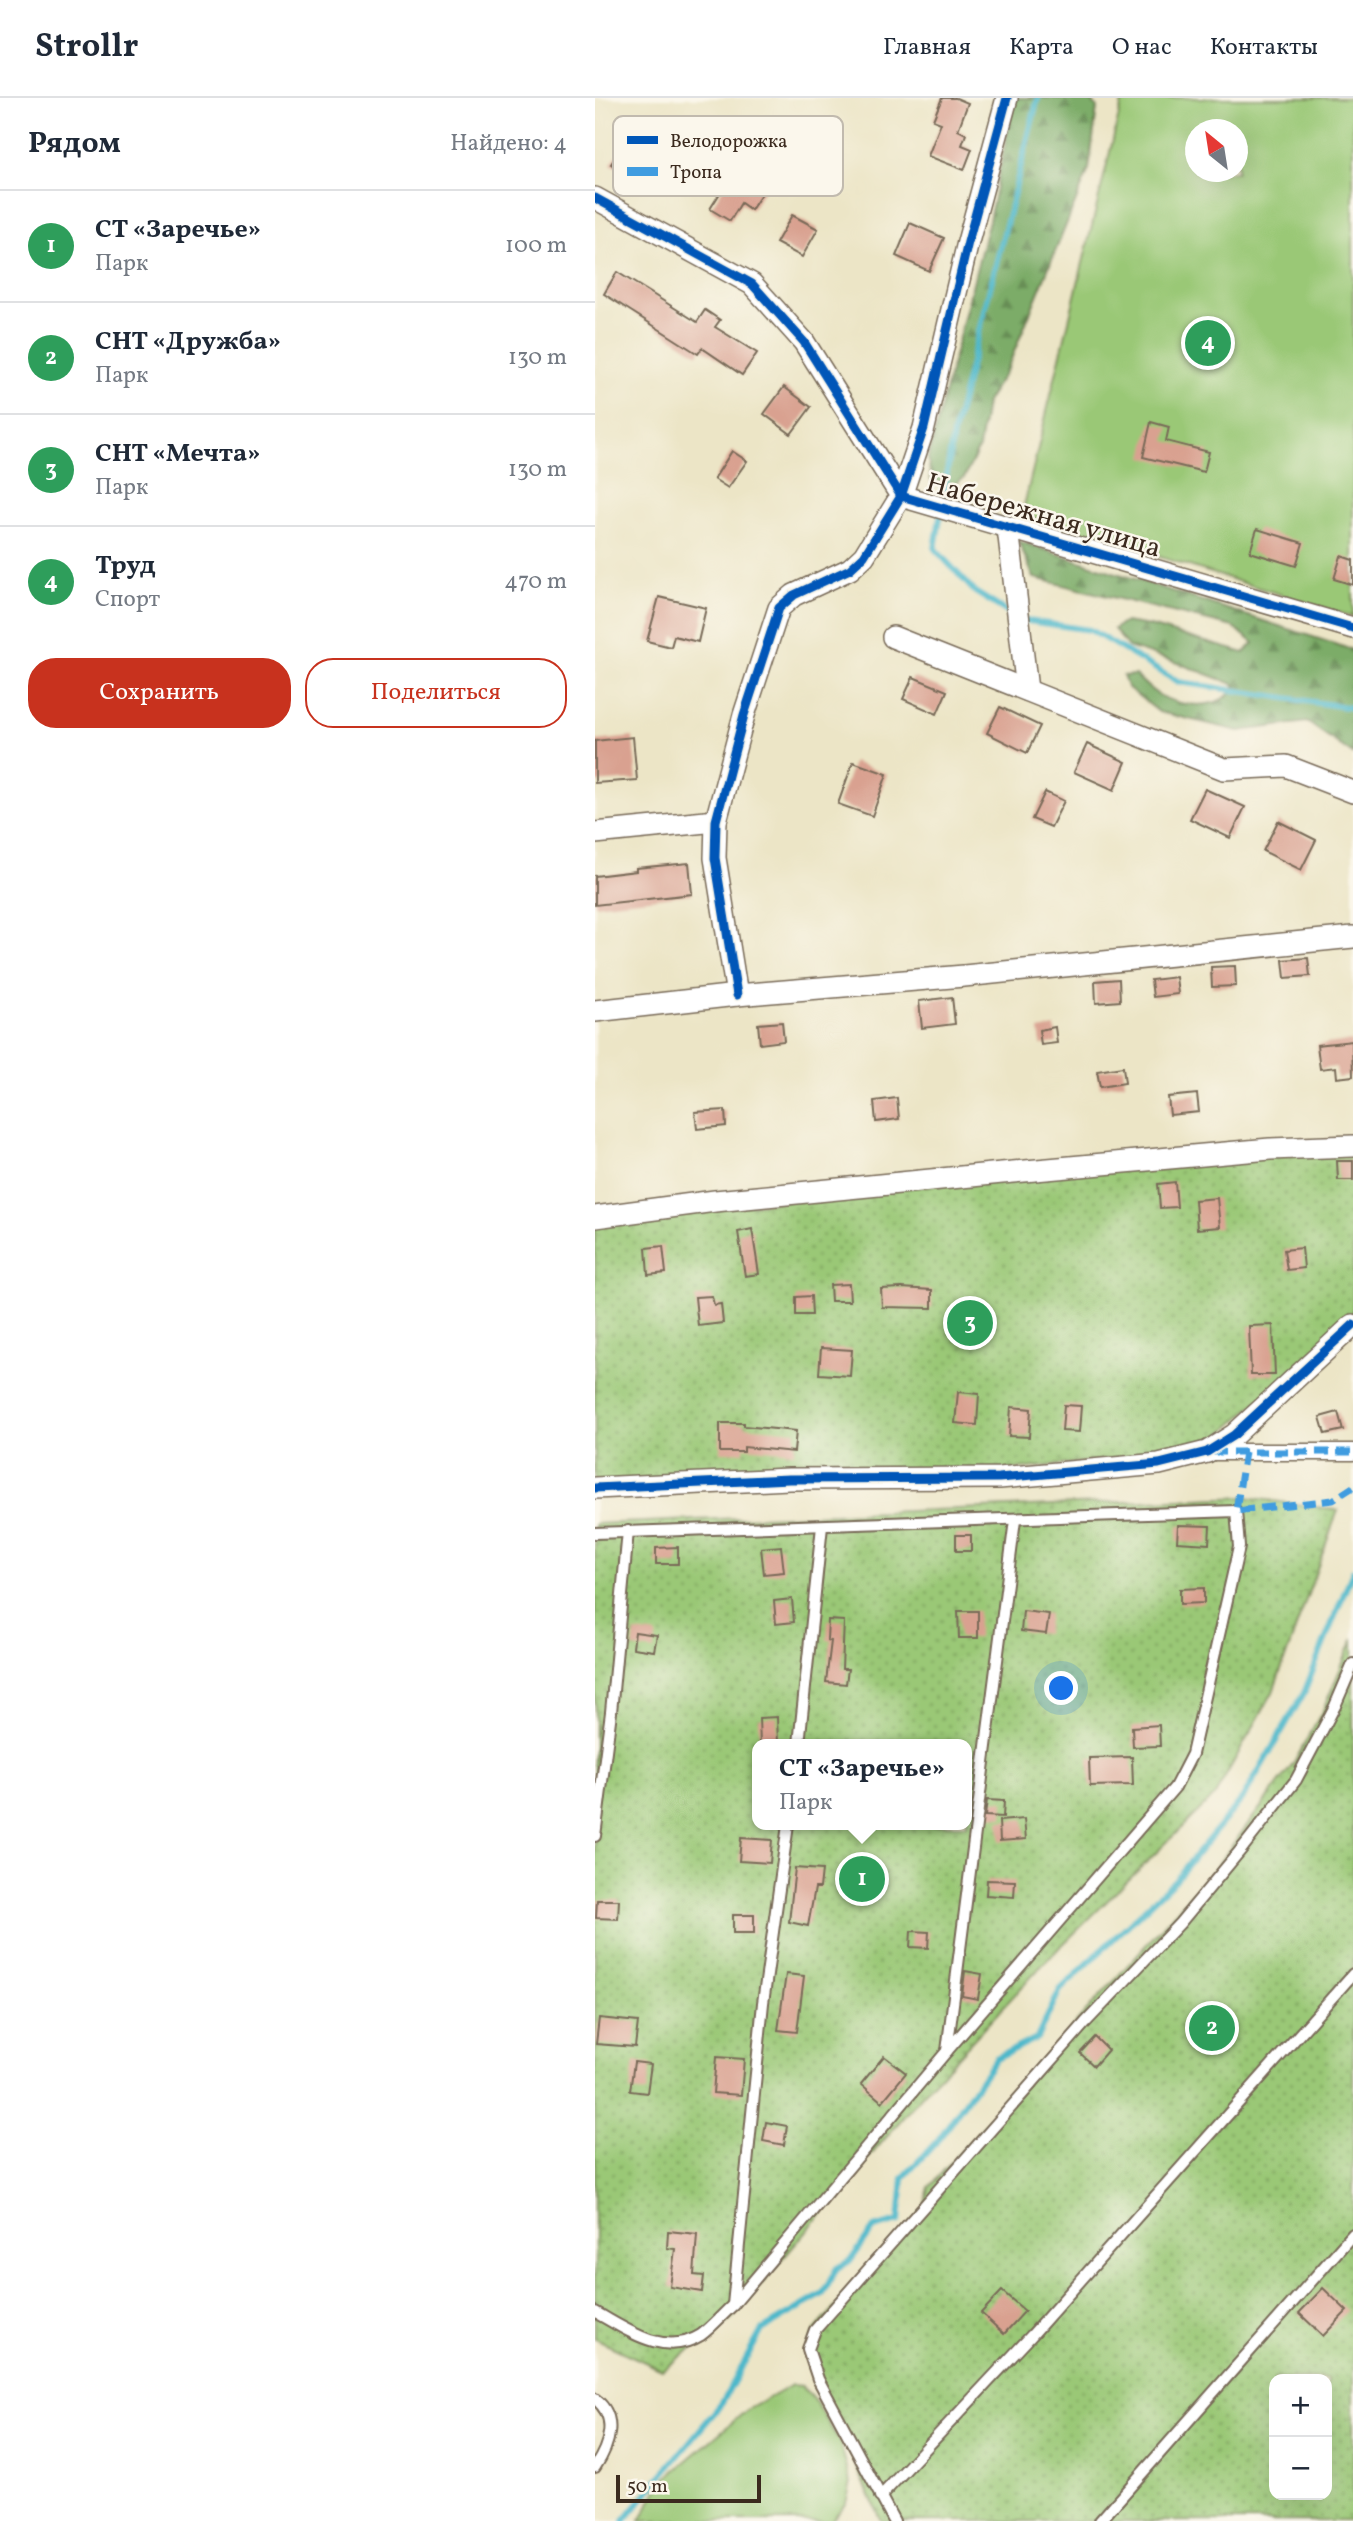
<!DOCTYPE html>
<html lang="ru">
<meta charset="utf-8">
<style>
:root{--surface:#fff;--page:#f6f6f7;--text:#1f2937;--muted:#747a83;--line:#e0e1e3;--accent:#c8321e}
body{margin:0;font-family:Vollkorn,serif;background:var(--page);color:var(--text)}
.controls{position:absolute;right:21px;bottom:21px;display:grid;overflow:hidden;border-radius:14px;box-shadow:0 7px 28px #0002}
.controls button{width:63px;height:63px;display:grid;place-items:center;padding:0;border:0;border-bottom:2px solid var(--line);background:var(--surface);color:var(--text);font:35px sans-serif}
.compass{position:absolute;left:590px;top:21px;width:63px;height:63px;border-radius:50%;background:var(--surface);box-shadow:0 7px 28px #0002;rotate:330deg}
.scale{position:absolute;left:21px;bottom:18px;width:145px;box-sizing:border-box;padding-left:7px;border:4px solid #3b2a1e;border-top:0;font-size:19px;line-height:24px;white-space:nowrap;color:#3b2a1e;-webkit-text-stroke:5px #fbf7ec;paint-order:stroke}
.you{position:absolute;left:467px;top:1591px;width:24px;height:24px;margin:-18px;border:5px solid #fff;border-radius:50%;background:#1a73e8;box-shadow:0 0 0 10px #1a73e833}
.badge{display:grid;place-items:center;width:46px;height:46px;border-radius:50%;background:var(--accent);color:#fff;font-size:23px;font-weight:700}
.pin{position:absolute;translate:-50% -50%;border:4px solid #fff;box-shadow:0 2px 7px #0006}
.popup{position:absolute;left:157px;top:1641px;width:220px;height:91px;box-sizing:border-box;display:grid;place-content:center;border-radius:14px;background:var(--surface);filter:drop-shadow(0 2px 5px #0005);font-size:23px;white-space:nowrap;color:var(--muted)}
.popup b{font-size:26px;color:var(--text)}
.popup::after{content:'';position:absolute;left:50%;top:100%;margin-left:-14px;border:14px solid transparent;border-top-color:var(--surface)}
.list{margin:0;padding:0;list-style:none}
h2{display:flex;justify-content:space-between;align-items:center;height:91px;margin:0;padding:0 28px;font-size:30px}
h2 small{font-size:23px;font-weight:400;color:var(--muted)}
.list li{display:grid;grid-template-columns:46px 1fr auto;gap:21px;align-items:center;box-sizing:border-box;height:112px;padding:0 28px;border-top:2px solid var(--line)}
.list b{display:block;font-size:26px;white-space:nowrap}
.list p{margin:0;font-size:23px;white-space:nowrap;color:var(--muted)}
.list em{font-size:23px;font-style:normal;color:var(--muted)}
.actions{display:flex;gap:14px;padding:21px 28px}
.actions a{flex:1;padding:16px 0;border:2px solid var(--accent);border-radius:28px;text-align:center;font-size:24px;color:var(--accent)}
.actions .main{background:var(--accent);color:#fff}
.map{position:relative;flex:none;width:758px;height:2423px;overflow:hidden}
header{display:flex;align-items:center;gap:42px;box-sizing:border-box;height:98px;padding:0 35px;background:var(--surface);border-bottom:2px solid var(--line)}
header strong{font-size:33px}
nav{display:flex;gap:38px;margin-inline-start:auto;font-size:24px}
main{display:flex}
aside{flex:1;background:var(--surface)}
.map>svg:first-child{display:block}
.green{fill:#9ac876;stroke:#6a794a;stroke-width:2;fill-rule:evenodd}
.forest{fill:url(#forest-firs);stroke:#5b6b42;stroke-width:2}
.garden{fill:url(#garden-dots);stroke:#6a794a;stroke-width:2;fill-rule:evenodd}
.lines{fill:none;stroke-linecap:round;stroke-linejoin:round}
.stream{stroke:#4eb8ca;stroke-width:6}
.building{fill:#d9a190}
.service-casing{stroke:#796b59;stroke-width:14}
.pedestrian-casing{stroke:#796b59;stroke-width:19}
.minor-casing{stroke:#796b59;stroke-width:24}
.service{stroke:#fff;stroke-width:10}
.pedestrian{stroke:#fff;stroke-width:16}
.minor{stroke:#fff;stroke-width:21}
.quiet{stroke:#3f9ce0;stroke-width:7;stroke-dasharray:14 7;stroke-linecap:butt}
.cycleway-casing{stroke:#fbf7ec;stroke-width:13}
.cycleway{stroke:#0057b8;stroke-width:9}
.labels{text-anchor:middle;stroke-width:5;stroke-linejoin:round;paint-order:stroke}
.street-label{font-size:28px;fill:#3b2a1e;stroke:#fbf7ec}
.key{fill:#fbf7ec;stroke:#c1baae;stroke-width:2}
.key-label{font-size:19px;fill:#3b2a1e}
</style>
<header>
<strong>Strollr</strong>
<nav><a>Главная</a><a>Карта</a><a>О нас</a><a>Контакты</a></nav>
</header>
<main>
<aside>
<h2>Рядом<small>Найдено: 4</small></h2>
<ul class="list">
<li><span class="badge" style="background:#2e9e5b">1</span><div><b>СТ «Заречье»</b><p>Парк</p></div><em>100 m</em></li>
<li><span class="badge" style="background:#2e9e5b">2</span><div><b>СНТ «Дружба»</b><p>Парк</p></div><em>130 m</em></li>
<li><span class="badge" style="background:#2e9e5b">3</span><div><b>СНТ «Мечта»</b><p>Парк</p></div><em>130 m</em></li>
<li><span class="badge" style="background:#2e9e5b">4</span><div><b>Труд</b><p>Спорт</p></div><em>470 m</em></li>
</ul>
<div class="actions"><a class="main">Сохранить</a><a>Поделиться</a></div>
</aside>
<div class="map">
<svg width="758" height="2423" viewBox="0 0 758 2423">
<defs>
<pattern id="forest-firs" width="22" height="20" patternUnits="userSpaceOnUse" patternTransform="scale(1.75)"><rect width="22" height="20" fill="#7bac67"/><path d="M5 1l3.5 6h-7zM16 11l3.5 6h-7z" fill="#668c54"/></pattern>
<pattern id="garden-dots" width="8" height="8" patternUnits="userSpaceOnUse" patternTransform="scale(1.75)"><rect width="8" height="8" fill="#9ac876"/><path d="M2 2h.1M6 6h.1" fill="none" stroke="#7fa360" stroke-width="1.8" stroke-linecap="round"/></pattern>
</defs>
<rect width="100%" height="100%" fill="#fbf7ec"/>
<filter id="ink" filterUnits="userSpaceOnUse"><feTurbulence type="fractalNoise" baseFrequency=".0143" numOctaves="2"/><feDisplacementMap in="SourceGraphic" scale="14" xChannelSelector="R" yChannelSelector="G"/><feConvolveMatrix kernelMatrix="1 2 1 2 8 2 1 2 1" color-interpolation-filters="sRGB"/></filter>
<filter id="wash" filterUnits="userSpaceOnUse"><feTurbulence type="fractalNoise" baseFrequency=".00686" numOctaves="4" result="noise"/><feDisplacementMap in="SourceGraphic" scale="28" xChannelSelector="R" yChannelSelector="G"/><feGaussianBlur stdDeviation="1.57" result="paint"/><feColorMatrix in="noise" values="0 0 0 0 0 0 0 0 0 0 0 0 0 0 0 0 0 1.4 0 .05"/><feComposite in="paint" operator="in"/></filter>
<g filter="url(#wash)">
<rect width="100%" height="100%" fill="#ece5c6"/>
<g class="green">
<path d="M 528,0 L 758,0 L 758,519 L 427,416 ZM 600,32 L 642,32 L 642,74 L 600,74 Z"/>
<polygon points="197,2287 207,2288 222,2306 245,2345 256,2384 251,2405 236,2423 45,2423 67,2384 152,2312"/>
</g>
<g class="forest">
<polygon points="420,0 494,0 502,10 494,71 412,271 391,304 384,350 369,380 360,386 336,383 333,360 394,122"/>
<path d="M 423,443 L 758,552 L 758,656 L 712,624 L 644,633 L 564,614 L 532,589 L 528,578 L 540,577 C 547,583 553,590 561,595 C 583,610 627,614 641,587 L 580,564 L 533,549 L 519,531 L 530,524 L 555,528 L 649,555 L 659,545 L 638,529 L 439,480 Z"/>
</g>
<g class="garden">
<polygon points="758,1053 758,1217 742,1233 624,1338 581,1354 415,1372 0,1385 0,1124 638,1054"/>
<path d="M 651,1399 L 743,1412 L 678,1594 L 620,1697 L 450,1864 L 327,1997 L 135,2223 L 67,2272 L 0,2241 L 0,1426 ZM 162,1646 L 372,1646 L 372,1727 L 162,1727 Z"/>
<path d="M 758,1541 L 758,2423 L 286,2423 L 223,2281 L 213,2251 L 220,2232 L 329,2110 L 334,2089 L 620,1770 L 699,1665 L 729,1610 ZM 679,2281 L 732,2281 L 732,2397 L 679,2397 Z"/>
</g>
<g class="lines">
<g class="stream">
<polyline points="417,517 380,494 340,451 358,336 443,0"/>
<polyline points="426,522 495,532 583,584 758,610"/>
<polyline points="29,2423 127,2305 167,2232 228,2196 242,2170 256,2162 279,2130 304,2123 308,2080 343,2042 401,1960 442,1940 465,1892 580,1782 648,1700 709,1595 758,1473"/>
</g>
</g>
<g id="blocks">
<g class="building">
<polygon points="347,0 361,0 373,5 363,32 371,36 367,47 377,51 369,72 333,58 346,25 338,22"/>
<polygon points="74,44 98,59 87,76 81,73 73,86 55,75"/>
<polygon points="26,51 46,63 37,79 16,66"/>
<polygon points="137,76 148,83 152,77 171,89 156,112 146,105 135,123 115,111"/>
<polygon points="197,117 223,131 207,159 181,145"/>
<polygon points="315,125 349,140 334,173 301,158"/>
<polygon points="22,174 102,224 110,212 125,222 120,229 162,255 147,277 107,250 103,256 9,196"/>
<polygon points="189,289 216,309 196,336 169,316"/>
<polygon points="556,324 574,329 571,343 614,354 609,374 548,359"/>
<polygon points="137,353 152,363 133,390 119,381"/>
<polygon points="662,431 708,445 701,468 655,454"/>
<polygon points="746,458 758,462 758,487 739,481"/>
<polygon points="64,499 111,510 103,544 79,538 76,549 52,543"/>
<polygon points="318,579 352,593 342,616 308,601"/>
<polygon points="405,609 445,628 432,655 392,635"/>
<polygon points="38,639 42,682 0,685 0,643"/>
<polygon points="492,646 531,664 519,692 479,674"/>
<polygon points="258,664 292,676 277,718 243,706"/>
<polygon points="610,691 650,709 635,740 595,721"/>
<polygon points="450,694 469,703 456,729 437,721"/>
<polygon points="683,723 721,742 706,772 668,753"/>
<polygon points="94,765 97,796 0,807 0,778 41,773 41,770"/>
<polygon points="713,860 715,878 690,880 688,862"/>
<polygon points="640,868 641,888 617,889 616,869"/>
<polygon points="581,879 583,896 558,899 556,882"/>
<polygon points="524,881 525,903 501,905 500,883"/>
<polygon points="357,899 360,926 327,930 324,903"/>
<polygon points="187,924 189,943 165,946 163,926"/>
<polygon points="460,929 462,945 446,947 444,932"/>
<polygon points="757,943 758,978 742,980 741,969 725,971 722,947"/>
<polygon points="528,969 530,985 505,989 502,973"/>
<polygon points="602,996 604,1014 575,1017 573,999"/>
<polygon points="302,1000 304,1021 281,1024 279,1003"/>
<polygon points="130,1012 131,1028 102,1031 100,1014"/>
<polygon points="742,1063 758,1063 758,1082 743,1082"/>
<polygon points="580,1084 582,1109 565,1110 563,1086"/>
<polygon points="622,1100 625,1129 602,1131 600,1102"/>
<polygon points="157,1131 164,1176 150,1178 143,1134"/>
<polygon points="68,1148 71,1175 53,1177 51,1150"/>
<polygon points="707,1150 709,1170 692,1172 689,1152"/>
<polygon points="254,1186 255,1203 236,1203 235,1187"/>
<polygon points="307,1190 337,1192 337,1210 287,1209 286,1191"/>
<polygon points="117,1198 119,1207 126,1206 128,1225 103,1228 100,1199"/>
<polygon points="216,1198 217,1217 201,1217 201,1199"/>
<polygon points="678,1227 680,1277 656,1277 654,1228"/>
<polygon points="226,1250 257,1252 255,1278 224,1276"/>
<polygon points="363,1294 384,1296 382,1327 360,1325"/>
<polygon points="469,1307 486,1308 484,1334 467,1333"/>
<polygon points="416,1309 436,1311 434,1339 414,1338"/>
<polygon points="743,1314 748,1332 730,1336 725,1319"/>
<polygon points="125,1325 149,1325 149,1328 201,1333 199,1354 149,1349 149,1354 125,1354"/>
<polygon points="583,1427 615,1428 614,1446 582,1444"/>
<rect x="361" y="1437" width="15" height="16"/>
<polygon points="186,1448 189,1474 169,1476 166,1450"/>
<polygon points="83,1449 83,1466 61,1466 61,1450"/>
<polygon points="609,1490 609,1505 585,1506 585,1491"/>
<polygon points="197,1501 199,1524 181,1526 179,1503"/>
<polygon points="363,1513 383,1513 383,1540 364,1540"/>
<polygon points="428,1513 454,1516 451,1536 426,1533"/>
<polygon points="233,1522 249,1523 247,1571 253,1571 251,1586 231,1584 236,1543 232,1542"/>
<polygon points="40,1534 62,1537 59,1553 38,1550"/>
<polygon points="182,1619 183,1645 165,1646 164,1620"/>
<polygon points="564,1627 565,1648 538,1649 537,1629"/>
<polygon points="537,1659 538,1687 495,1688 494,1660"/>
<polygon points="392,1702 409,1703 408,1719 390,1718"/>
<polygon points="429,1721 431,1741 405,1743 404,1723"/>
<polygon points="146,1740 177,1742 175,1765 144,1763"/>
<polygon points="200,1770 227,1772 225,1790 220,1790 213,1828 194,1824"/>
<polygon points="392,1782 420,1783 419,1799 391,1797"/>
<polygon points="2,1802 24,1802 23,1821 1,1820"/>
<rect x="138" y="1817" width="21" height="18"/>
<polygon points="316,1833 334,1834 333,1850 315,1849"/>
<polygon points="370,1873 387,1876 383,1901 367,1898"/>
<polygon points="191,1876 209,1878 202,1934 183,1932"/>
<polygon points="4,1920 43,1924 40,1949 1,1946"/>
<polygon points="500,1939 513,1952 499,1968 485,1955"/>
<polygon points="289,1958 311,1975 287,2004 266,1986"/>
<polygon points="121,1959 149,1961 146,1997 118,1995"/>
<polygon points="39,1964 56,1966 52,1995 35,1993"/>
<polygon points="171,2024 192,2028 189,2047 168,2043"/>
<polygon points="73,2133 102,2136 99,2177 109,2178 107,2194 75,2189 80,2151 72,2150"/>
<polygon points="728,2190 752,2213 728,2238 704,2215"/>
<polygon points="407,2193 430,2213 409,2236 386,2215"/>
</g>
</g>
</g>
<g filter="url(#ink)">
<use href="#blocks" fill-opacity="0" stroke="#796b59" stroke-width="2"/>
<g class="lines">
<g class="service-casing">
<g id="service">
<path d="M 0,1435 L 641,1413 L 644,1449 L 597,1656 L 580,1689 L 352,1953 L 138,2207 C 127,2217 117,2229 106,2237 C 69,2260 33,2232 0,2214"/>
<polyline points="204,1646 227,1428"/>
<polyline points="0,1738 16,1614 33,1433"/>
<polyline points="352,1953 420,1422"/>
<polyline points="138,2207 168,1905 193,1727"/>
<path d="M 0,2301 C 24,2319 14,2348 0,2369"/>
<polyline points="285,2399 437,2237 758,1876"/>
<polyline points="299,2423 223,2281 213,2251 220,2232 490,1925 585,1825 649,1748 701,1682 740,1608 758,1566"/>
<polyline points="505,2423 758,2136"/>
</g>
</g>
<g class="pedestrian-casing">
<polyline id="pedestrian" points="612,1354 758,1354"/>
</g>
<g class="minor-casing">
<g id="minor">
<polyline points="0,100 157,186 209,244 306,398 758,530"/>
<polyline points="413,430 432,592"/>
<polyline points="298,539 629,671 691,668 758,694"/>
<polyline points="0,735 121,723"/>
<polyline points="142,897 120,760 121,723 149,617 184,510 199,497 255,471 269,458 306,398 329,330 373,144 412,0"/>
<polyline points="0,913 142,897 369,878 758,839"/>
<polyline points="0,1119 120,1103 407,1075 675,1051 758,1048"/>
<polyline points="0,1390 194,1381 404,1380 564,1366 612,1354 639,1337 758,1227"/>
</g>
</g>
<use href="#service" class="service"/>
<use href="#pedestrian" class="pedestrian"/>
<use href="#minor" class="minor"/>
<g class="quiet">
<polyline points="616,1354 758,1354"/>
<polyline points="650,1354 641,1413 738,1402 758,1389"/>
</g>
<g class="cycleway-casing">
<g id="cycleway">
<polyline points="0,100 157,186 209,244 306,398 758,530"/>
<polyline points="142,897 120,760 121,723 149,617 184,510 199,497 255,471 269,458 306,398 329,330 373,144 412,0"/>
<polyline points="0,1390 194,1381 404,1380 564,1366 612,1354 639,1337 758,1227"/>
</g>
</g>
<use href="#cycleway" class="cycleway"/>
</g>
</g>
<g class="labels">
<g class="street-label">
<text transform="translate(449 416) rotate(16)" y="10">Набережная улица</text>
</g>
</g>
<rect x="18" y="18" width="230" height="80" rx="10" class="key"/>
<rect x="32" y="38" width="31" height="8" fill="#0057b8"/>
<rect x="32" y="69" width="31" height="9" fill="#3f9ce0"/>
<g class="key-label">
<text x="75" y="49">Велодорожка</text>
<text x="75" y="80">Тропа</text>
</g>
</svg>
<div class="controls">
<button>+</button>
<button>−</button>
</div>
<svg class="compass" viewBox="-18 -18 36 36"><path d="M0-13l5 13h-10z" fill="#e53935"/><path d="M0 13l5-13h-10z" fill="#747a83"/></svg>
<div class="scale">50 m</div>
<div class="you"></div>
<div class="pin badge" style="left:267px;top:1781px;background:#2e9e5b">1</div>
<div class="popup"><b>СТ «Заречье»</b>Парк</div>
<div class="pin badge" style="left:617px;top:1930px;background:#2e9e5b">2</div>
<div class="pin badge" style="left:375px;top:1225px;background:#2e9e5b">3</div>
<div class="pin badge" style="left:613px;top:245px;background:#2e9e5b">4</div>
</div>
</main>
